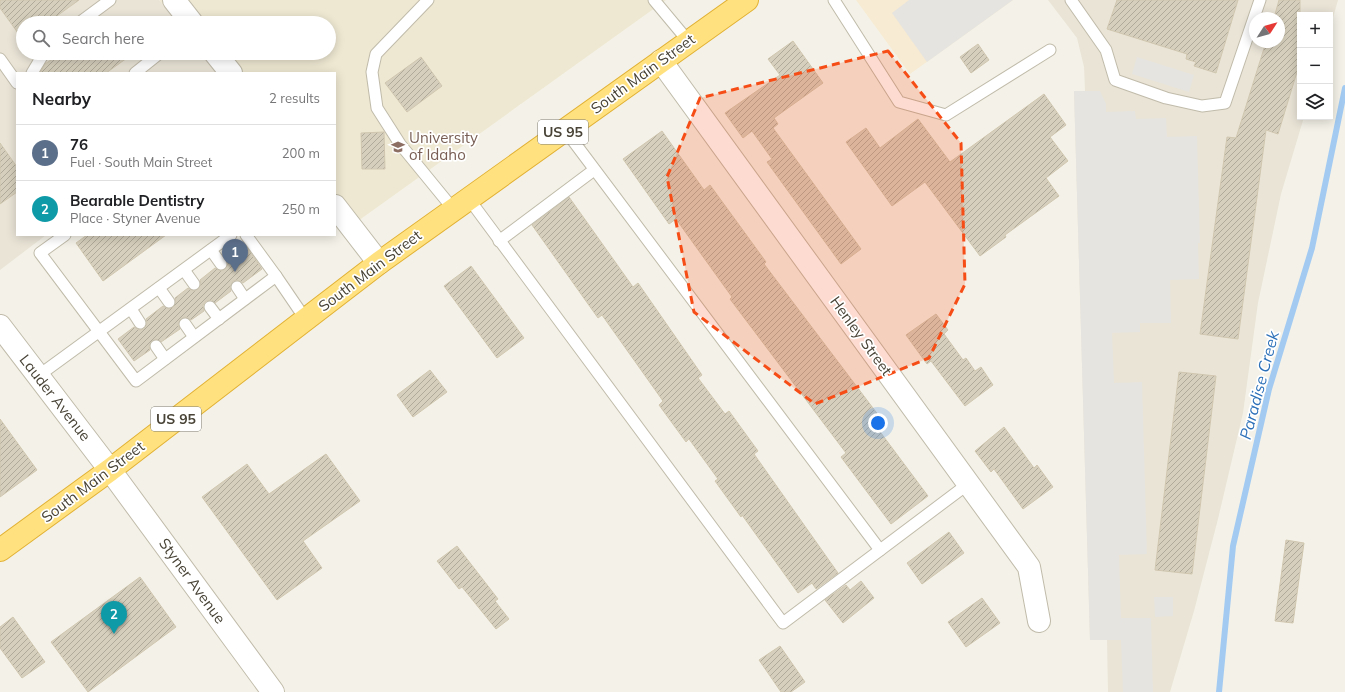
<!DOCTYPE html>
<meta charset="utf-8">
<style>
:root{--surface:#fff;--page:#f6f6f6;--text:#202124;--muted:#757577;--line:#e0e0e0;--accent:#ea580c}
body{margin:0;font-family:Mulish,sans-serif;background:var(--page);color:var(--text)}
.controls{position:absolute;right:12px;top:12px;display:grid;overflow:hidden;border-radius:0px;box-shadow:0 2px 10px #0003}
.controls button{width:36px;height:36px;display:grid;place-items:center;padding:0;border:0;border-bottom:1px solid var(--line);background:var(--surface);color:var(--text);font:20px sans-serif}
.compass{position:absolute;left:1249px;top:12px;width:36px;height:36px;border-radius:50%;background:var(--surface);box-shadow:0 2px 10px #0003;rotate:54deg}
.you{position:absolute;left:878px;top:423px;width:14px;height:14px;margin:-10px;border:3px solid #fff;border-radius:50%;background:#1a73e8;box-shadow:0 0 0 6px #1a73e833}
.badge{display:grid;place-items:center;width:26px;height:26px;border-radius:50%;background:var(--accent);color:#fff;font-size:13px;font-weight:700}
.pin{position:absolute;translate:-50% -33px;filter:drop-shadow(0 1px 2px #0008)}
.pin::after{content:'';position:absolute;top:21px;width:14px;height:12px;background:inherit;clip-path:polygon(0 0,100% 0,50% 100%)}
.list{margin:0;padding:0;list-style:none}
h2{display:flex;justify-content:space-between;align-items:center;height:52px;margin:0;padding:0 16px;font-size:17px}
h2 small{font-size:13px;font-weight:400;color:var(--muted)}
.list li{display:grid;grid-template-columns:26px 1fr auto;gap:12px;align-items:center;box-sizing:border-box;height:56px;padding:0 16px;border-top:1px solid var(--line)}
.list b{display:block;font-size:15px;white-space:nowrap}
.list p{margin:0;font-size:13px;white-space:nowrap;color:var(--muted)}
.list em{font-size:13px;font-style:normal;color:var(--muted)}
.icon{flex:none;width:22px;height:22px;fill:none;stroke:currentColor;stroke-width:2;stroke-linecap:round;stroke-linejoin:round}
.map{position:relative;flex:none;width:1345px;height:692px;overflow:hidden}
.search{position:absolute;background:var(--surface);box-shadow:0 2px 10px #0003;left:16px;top:16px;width:320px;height:44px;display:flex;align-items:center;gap:10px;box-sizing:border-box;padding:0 14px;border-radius:22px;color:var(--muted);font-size:15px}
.panel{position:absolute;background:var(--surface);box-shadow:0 2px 10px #0003;left:16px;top:72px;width:320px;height:164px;border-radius:0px}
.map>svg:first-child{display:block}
.residential{fill:#e9e4d6;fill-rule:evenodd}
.commercial{fill:#f7ebd3}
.education{fill:#eee8d2}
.parking{fill:#e6e4e0}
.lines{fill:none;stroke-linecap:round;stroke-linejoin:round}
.stream{stroke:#a3cbf2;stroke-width:6}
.building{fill:url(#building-hatch);stroke:#d1c7b0}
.service-casing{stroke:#c0bbaa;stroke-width:13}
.minor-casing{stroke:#c0bbaa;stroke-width:24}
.tertiary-casing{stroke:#c0bbaa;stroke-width:24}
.trunk-casing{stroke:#e2b135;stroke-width:24}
.service{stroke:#fff;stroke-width:11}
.minor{stroke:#fff;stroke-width:22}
.tertiary{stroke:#fff;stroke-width:22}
.trunk{stroke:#ffe27f;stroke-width:22}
.marked{fill:#f64c16;fill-opacity:0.2;stroke:#f64c16;stroke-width:3;stroke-dasharray:8 5;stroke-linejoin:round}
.labels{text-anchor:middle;stroke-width:3.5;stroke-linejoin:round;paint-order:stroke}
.shield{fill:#fff;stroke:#7f7b72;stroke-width:1}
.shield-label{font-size:14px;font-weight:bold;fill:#484336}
.street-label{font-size:15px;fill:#484336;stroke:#fff}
.education-label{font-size:15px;fill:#785e54;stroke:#fff;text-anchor:start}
.water-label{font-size:16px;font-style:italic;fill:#2c70b8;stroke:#fff}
</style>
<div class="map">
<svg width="1345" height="692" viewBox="0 0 1345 692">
<defs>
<pattern id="building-hatch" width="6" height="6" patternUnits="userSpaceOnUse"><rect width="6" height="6" fill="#d6cfbd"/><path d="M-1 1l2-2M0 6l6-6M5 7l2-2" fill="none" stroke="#b0aa9a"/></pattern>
</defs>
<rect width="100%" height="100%" fill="#f4f2e8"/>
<g class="residential">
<polygon points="0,0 159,0 177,23 23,23 23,53 201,53 217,73 17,73 17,235 46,235 0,270"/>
<path d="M 1048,0 L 1338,0 L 1330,28 L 1330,15 L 1300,15 L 1300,117 L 1304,117 L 1281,194 L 1258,303 L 1243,413 L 1218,519 L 1194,611 L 1170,692 L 1108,692 L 1107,640 L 1090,640 L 1074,91 L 1085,91 L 1084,67 L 1077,38 ZM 1255,18 L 1279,18 L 1279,42 L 1255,42 Z"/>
</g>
<polygon class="commercial" points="856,0 1013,0 910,74"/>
<polygon class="education" points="159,0 666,0 344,231 335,220 335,73 217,73 201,53 329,53 329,23 177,23"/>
<g class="parking">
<polygon points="909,0 1013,0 927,62 892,13"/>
<polygon points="1137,57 1194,75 1189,92 1132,74"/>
<polygon points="1074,91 1100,91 1106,104 1106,112 1135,111 1136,119 1166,118 1167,137 1197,136 1200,243 1198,243 1199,279 1170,280 1171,323 1140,323 1140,332 1112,333 1114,383 1142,382 1147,554 1119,555 1121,618 1151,618 1153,692 1123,692 1121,640 1090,640"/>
<polygon points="1154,597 1173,597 1173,616 1155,617"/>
</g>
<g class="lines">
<polyline class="stream" points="1219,692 1233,546 1269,389 1312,248 1345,88"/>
</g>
<g class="building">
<polygon points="0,0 79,0 47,23 23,23 23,40 0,8"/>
<polygon points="1117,0 1238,0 1216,73 1194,66 1196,62 1186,59 1187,54 1107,29"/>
<polygon points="1279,0 1300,0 1300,62 1278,134 1266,130 1238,339 1200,334 1227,137 1236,138 1266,42 1279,42 1279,18 1274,18"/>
<polygon points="111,17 116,23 102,23"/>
<polygon points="793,41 823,83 774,118 778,124 773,128 861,249 841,264 767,162 772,159 752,131 743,138 725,113 780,75 768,59"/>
<polygon points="978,44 989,60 971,73 960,57"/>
<polygon points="61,53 134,53 106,73 40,73 45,64"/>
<polygon points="421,57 442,86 407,112 385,83"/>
<polygon points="1044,94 1066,125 1050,137 1068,161 1046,178 1059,196 1005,235 1006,237 980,256 925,182 892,206 846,142 866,128 880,148 918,119 950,162"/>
<polygon points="662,131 704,190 710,185 766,262 764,264 879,416 872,421 928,496 891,524 841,457 846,453 730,299 732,297 676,219 669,224 623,159"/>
<polygon points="384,132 385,169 362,169 361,133"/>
<polygon points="0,143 17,167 17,192 0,204"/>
<polygon points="569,197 633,287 638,283 702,375 698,378 725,414 729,411 758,451 754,454 838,573 816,589 812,583 798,593 742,515 741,517 715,481 718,479 689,439 686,442 659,405 663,401 602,315 598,318 532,225"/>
<polygon points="87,235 166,235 103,281 76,243"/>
<polygon points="246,246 262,269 243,283 237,280 233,281 230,287 231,291 215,303 212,300 206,301 203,305 204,311 191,320 185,317 181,319 178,324 180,329 161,342 156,339 152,341 149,346 150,350 134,361 118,339 134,327 140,330 144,329 147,323 146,319 163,306 169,309 173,307 176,302 175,298 188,288 194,291 198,289 201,284 200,280 215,268 221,271 225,269 228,264 227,260"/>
<polygon points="471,266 524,338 497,358 444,286"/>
<polygon points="936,314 948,330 944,334 963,360 966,358 975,371 981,367 993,385 965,406 931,361 927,364 906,335"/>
<polygon points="430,370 447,392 413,417 397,395"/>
<polygon points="1179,372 1216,376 1192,574 1155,570"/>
<polygon points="0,419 37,470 0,497"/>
<polygon points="1004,427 1034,468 1037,465 1053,487 1023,509 994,469 991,472 975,451"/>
<polygon points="326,454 360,501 303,541 322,568 277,600 202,497 247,464 269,494"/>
<polygon points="949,532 964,553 922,584 907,563"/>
<polygon points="1286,540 1304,543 1293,623 1275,621"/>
<polygon points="457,546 498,599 495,601 509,619 496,629 462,587 459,589 437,561"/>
<polygon points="140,577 176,627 88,692 51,642"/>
<polygon points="861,581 874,598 843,623 825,600 846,585 850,590"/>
<polygon points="982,598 1000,623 966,647 948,622"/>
<polygon points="13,617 45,662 22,678 0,648 0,627"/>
<polygon points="780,646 805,682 791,692 781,692 759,660"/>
</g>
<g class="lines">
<g class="service-casing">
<g id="service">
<polyline points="428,0 376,54 372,72 377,108 400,144 454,210"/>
<polyline points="654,0 689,42"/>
<polyline points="834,0 899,102 946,115 1050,50"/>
<polyline points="1071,0 1106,50 1115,80 1166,98 1202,106 1225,103 1260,0"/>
<polyline points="79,23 110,0"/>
<polyline points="0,59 17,83"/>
<polyline points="32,73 44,53"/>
<polyline points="135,73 160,53"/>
<polyline points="565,130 880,550"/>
<polyline points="469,199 783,623 968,484"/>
<polyline points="65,235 40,253 136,381 276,276 246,235"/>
<polyline points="499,241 594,170"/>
<polyline points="211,250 221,264"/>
<polyline points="184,270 194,284"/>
<polyline points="276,276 306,320"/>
<polyline points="237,287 245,299"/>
<polyline points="159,288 169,302"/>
<polyline points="210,307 219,319"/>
<polyline points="131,309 140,323"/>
<polyline points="185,324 194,337"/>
<polyline points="156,346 165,359"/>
<polyline points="38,376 231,235"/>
</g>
</g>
<g class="minor-casing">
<g id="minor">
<polyline points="174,0 192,23"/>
<polyline points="215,53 231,73"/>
<polyline points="661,61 1029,567 1039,621"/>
<polyline points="335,206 379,263"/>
<polyline points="0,326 110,470"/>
</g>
</g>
<g class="tertiary-casing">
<polyline id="tertiary" points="110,470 273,692"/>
</g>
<g class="trunk-casing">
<polyline id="trunk" points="0,550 110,470 379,263 747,0"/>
</g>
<use href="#service" class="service"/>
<use href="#minor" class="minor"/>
<use href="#tertiary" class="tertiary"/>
<use href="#trunk" class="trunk"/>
</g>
<path class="marked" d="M 888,51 L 961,143 L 965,284 L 929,358 L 815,404 L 694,312 L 667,177 L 700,98 Z"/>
<defs>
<g id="university-bare" transform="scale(1.08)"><path d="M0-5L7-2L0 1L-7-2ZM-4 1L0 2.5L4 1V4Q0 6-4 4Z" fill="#8d6e63" stroke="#fff" stroke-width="2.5" paint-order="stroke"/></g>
</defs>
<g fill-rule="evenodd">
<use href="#university-bare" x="398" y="147"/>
</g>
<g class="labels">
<g class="shield">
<rect x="538" y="120" width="50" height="24" rx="3"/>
<rect x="151" y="407" width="50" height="24" rx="3"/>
</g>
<g class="shield-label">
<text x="563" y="137">US 95</text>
<text x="176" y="424">US 95</text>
</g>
<g class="street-label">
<text transform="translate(643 74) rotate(-36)" y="5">South Main Street</text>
<text transform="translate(370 271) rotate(-37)" y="5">South Main Street</text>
<text transform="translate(861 336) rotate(54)" y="5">Henley Street</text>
<text transform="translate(55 398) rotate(52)" y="5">Lauder Avenue</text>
<text transform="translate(93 482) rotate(-37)" y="5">South Main Street</text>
<text transform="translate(192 581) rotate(54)" y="5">Styner Avenue</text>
</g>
<g class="education-label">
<text x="409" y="143">University<tspan x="409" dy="17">of Idaho</tspan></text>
</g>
<g class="water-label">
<text transform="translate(1259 385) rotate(-75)" y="6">Paradise Creek</text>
</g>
</g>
</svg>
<div class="controls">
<button>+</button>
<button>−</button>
<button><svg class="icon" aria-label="layers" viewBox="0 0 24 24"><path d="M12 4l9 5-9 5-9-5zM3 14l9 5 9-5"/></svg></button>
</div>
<svg class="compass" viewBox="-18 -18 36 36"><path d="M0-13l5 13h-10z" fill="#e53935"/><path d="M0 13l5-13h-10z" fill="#757577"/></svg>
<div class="you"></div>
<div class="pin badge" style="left:235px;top:272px;background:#5c6f8a">1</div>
<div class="pin badge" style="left:114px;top:634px;background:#0f9aa8">2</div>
<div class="search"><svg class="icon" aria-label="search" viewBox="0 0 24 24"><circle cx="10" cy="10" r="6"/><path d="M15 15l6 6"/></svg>Search here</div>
<section class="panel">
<h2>Nearby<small>2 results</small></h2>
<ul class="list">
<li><span class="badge" style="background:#5c6f8a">1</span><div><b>76</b><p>Fuel · South Main Street</p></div><em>200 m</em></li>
<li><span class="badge" style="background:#0f9aa8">2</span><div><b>Bearable Dentistry</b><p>Place · Styner Avenue</p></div><em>250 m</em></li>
</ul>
</section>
</div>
